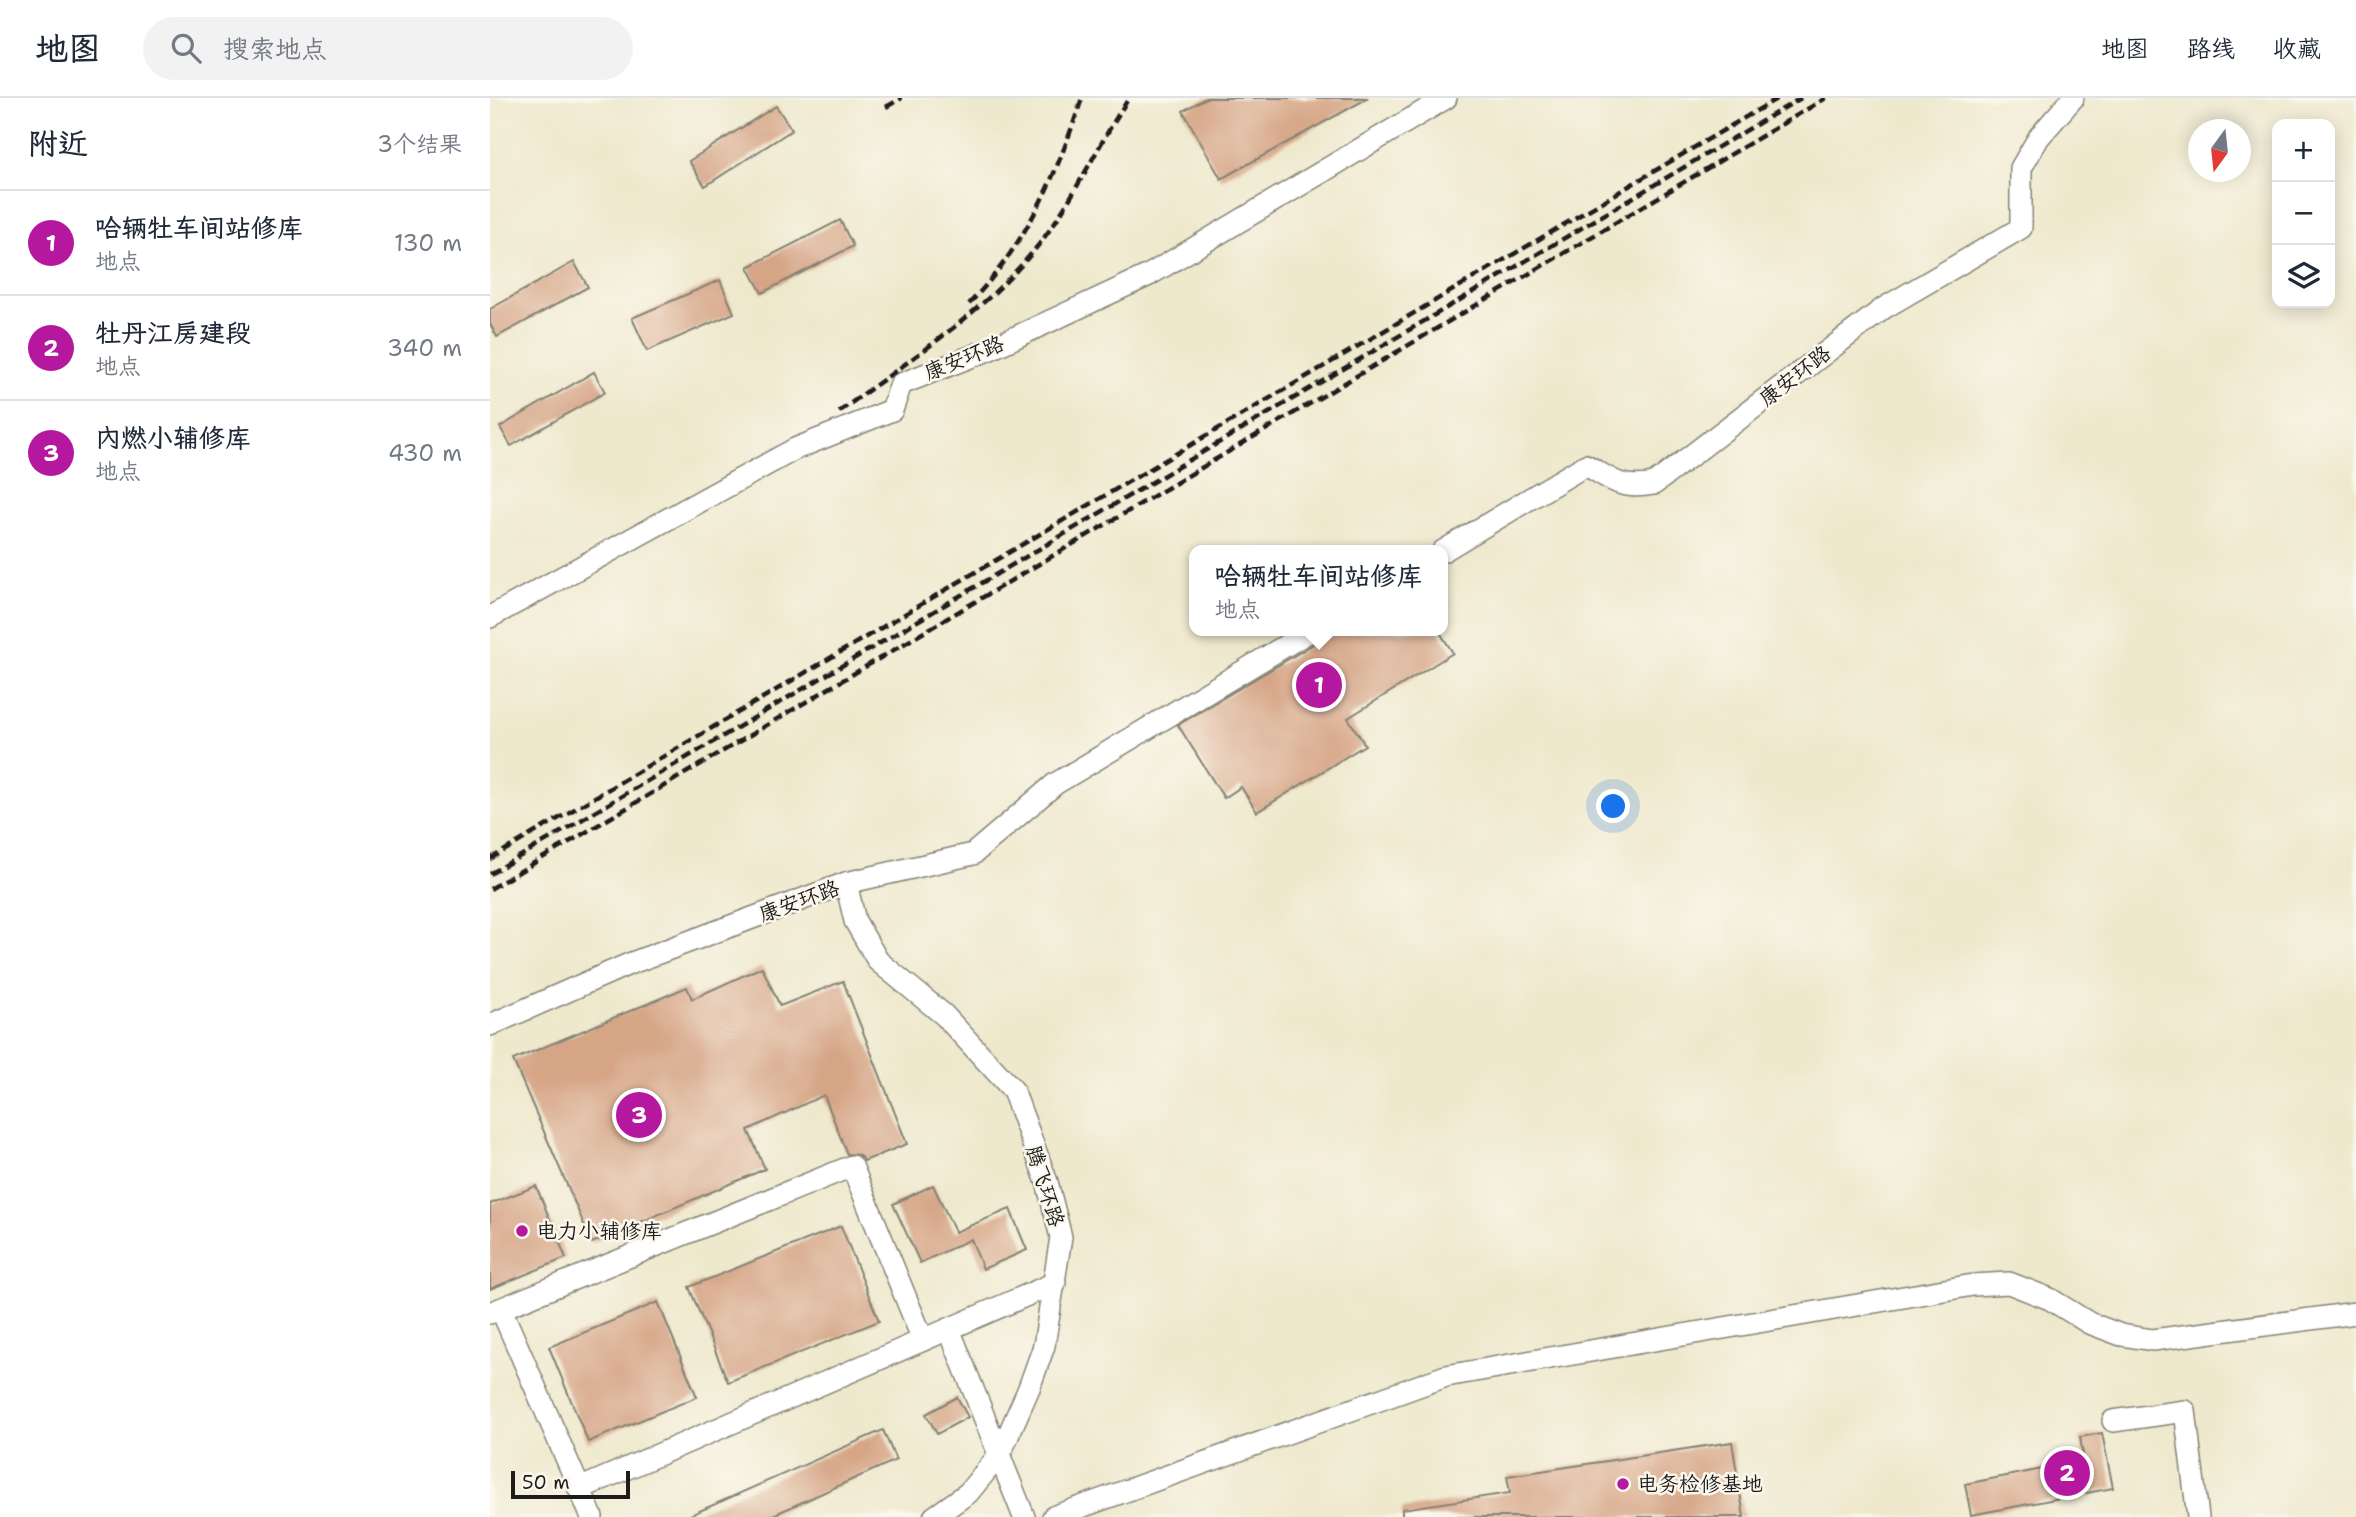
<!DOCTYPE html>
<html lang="zh">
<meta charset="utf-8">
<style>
:root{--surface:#fff;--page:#f2f2f3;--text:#1f2937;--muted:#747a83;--line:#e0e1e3;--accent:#b5179e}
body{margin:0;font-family:"Shantell Sans","LXGW WenKai TC",sans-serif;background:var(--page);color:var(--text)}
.controls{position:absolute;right:21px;top:21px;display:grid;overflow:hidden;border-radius:14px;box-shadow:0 4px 18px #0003}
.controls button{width:63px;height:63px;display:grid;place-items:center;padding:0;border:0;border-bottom:2px solid var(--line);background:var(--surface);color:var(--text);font:35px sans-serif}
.compass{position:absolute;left:1698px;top:21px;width:63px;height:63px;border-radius:50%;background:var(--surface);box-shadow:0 4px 18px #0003;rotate:195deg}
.scale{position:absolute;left:21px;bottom:18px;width:119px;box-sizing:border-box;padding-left:7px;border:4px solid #1c1c1c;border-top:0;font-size:19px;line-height:24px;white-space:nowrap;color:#1c1c1c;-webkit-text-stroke:5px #fbf7ec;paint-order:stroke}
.you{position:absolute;left:1124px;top:709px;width:24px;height:24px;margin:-18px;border:5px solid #fff;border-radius:50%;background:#1a73e8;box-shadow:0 0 0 10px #1a73e833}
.badge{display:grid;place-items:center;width:46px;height:46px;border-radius:50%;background:var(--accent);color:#fff;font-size:23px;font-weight:700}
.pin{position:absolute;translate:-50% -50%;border:4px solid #fff;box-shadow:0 2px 7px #0006}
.popup{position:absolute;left:699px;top:447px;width:259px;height:91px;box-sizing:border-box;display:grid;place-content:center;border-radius:14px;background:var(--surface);filter:drop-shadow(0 2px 5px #0005);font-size:23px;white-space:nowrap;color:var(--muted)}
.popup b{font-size:26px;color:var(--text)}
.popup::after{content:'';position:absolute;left:50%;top:100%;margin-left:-14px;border:14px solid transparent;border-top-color:var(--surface)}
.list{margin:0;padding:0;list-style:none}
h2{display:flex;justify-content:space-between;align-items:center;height:91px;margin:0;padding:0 28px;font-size:30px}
h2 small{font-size:23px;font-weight:400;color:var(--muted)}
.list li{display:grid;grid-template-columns:46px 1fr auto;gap:21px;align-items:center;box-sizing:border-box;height:105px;padding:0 28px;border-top:2px solid var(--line)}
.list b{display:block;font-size:26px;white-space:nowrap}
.list p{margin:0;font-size:23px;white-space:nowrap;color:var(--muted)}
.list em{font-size:23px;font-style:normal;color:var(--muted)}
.icon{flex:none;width:38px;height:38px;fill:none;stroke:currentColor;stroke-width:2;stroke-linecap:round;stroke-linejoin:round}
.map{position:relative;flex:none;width:1866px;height:1419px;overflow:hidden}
header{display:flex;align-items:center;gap:42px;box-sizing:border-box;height:98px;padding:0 35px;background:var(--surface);border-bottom:2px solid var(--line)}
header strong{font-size:33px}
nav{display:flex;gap:38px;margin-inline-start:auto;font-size:24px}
.search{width:490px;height:63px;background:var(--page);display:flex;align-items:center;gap:18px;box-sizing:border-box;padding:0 24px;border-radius:38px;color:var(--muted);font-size:26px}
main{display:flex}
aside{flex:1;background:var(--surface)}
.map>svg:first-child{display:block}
.building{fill:#d6a586}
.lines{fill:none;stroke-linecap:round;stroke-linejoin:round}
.minor-casing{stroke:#858274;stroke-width:24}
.minor{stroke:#fff;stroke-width:21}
.rail{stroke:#1c1c1c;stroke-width:4.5;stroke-dasharray:10 5;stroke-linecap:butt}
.poi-dot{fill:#b5179e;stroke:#fbf7ec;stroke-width:2.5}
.labels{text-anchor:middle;stroke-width:5;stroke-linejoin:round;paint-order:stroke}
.street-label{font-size:21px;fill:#1c1c1c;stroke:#fbf7ec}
.poi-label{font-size:21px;fill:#1c1c1c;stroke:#fbf7ec;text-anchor:start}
</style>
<header>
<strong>地图</strong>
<div class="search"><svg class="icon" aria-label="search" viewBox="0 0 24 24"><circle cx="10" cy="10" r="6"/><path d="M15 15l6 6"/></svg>搜索地点</div>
<nav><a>地图</a><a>路线</a><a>收藏</a></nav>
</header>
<main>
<aside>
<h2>附近<small>3个结果</small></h2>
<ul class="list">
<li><span class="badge">1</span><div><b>哈辆牡车间站修库</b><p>地点</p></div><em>130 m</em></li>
<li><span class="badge">2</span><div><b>牡丹江房建段</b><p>地点</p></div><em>340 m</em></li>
<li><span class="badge">3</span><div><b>内燃小辅修库</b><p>地点</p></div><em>430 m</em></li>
</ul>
</aside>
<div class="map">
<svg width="1866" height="1419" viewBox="0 0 1866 1419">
<rect width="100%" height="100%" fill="#fbf7ec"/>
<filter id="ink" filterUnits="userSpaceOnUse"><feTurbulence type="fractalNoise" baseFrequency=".0143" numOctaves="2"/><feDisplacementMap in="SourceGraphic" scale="14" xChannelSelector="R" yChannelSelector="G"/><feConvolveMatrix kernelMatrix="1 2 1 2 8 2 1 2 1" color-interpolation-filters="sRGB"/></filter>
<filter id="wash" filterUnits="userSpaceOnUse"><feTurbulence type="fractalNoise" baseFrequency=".00686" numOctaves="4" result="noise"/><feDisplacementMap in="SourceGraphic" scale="28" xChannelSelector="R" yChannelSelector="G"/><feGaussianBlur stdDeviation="1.57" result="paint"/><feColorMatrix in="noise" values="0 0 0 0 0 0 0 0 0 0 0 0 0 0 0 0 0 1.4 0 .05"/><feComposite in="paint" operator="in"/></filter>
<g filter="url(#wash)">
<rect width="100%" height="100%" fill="#eee8cc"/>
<g id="blocks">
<g class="building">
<polygon points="716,0 878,0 731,81 693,13"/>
<polygon points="286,8 302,32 215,88 199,63"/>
<polygon points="350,122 363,148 272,195 258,169"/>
<polygon points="84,164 98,189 7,239 0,226 0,211"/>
<polygon points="230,182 244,215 157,253 142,220"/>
<polygon points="104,274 115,294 21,348 10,329"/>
<polygon points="835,533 949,533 963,555 858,620 875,647 767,714 751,689 734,700 688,627 827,544"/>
<polygon points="272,869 290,908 353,883 417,1046 374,1063 369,1057 357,1056 334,997 258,1032 275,1071 102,1145 23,962 197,889 202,901"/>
<polygon points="443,1087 465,1134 520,1111 537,1152 493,1171 481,1141 430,1165 403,1106"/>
<polygon points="46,1088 76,1160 0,1191 0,1106"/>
<polygon points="351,1128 389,1223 238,1284 199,1189"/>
<polygon points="168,1204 207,1299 98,1344 59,1249"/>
<polygon points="467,1299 478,1319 447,1336 436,1316"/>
<polygon points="393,1332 406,1362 279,1419 196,1419"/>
<polygon points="1612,1335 1623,1390 1481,1417 1475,1386 1594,1363 1590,1339"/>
<polygon points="1242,1344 1254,1419 912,1419 912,1411 1020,1395 1017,1378"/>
</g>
</g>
</g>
<g filter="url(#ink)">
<use href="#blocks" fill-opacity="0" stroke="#858274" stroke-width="2"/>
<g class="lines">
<g class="minor-casing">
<g id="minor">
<path d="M 953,453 L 1096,367 C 1124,383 1131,392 1164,386 L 1394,210 L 1531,130 L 1531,70 L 1549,39 L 1583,0"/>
<polyline points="0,519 305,351 402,312 411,286 498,252 659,177 956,0"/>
<polyline points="356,785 365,823 388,863 454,917 523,992 557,1084 571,1139 554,1248 539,1290 510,1356 478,1395 444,1419"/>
<polyline points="0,927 139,866 356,785 483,756 565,686 820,533"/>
<polyline points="11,1211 102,1419"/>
<polyline points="0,1215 362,1068 433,1242"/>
<polyline points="459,1231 534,1419"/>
<polyline points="1623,1323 1695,1313 1708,1419"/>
<polyline points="89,1391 565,1185"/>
<polyline points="563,1419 956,1278 1483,1187 1519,1185 1560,1201 1599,1225 1631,1237 1663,1242 1866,1215"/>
</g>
</g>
<use href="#minor" class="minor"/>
<g class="rail">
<polyline points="396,9 412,0"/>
<path d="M 479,206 C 537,145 566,79 592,0"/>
<path d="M 349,314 C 417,263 492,217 546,150 C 583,104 606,49 639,0"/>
<polyline points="0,761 1288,0"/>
<polyline points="0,776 1311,0"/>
<polyline points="0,791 1336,0"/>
</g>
</g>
</g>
<g class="poi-dot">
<circle cx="32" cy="1133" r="7"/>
<circle cx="1133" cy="1386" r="7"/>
</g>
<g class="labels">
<g class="street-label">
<text transform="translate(474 260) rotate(-22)" y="7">康安环路</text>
<text transform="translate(1305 278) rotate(-38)" y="7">康安环路</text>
<text transform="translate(309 803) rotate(-20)" y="7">康安环路</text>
<text transform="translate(555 1088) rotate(73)" y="7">腾飞环路</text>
</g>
<g class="poi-label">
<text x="46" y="1140">电力小辅修库</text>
<text x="1147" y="1393">电务检修基地</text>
</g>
</g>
</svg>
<div class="controls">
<button>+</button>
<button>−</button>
<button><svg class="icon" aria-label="layers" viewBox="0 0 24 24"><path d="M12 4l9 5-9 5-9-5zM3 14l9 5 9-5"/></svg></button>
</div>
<svg class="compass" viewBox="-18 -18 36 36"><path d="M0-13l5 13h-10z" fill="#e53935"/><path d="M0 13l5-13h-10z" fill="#747a83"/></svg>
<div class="scale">50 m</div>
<div class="you"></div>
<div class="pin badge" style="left:829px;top:587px">1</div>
<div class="popup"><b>哈辆牡车间站修库</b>地点</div>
<div class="pin badge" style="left:1577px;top:1375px">2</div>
<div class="pin badge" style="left:149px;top:1017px">3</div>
</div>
</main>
